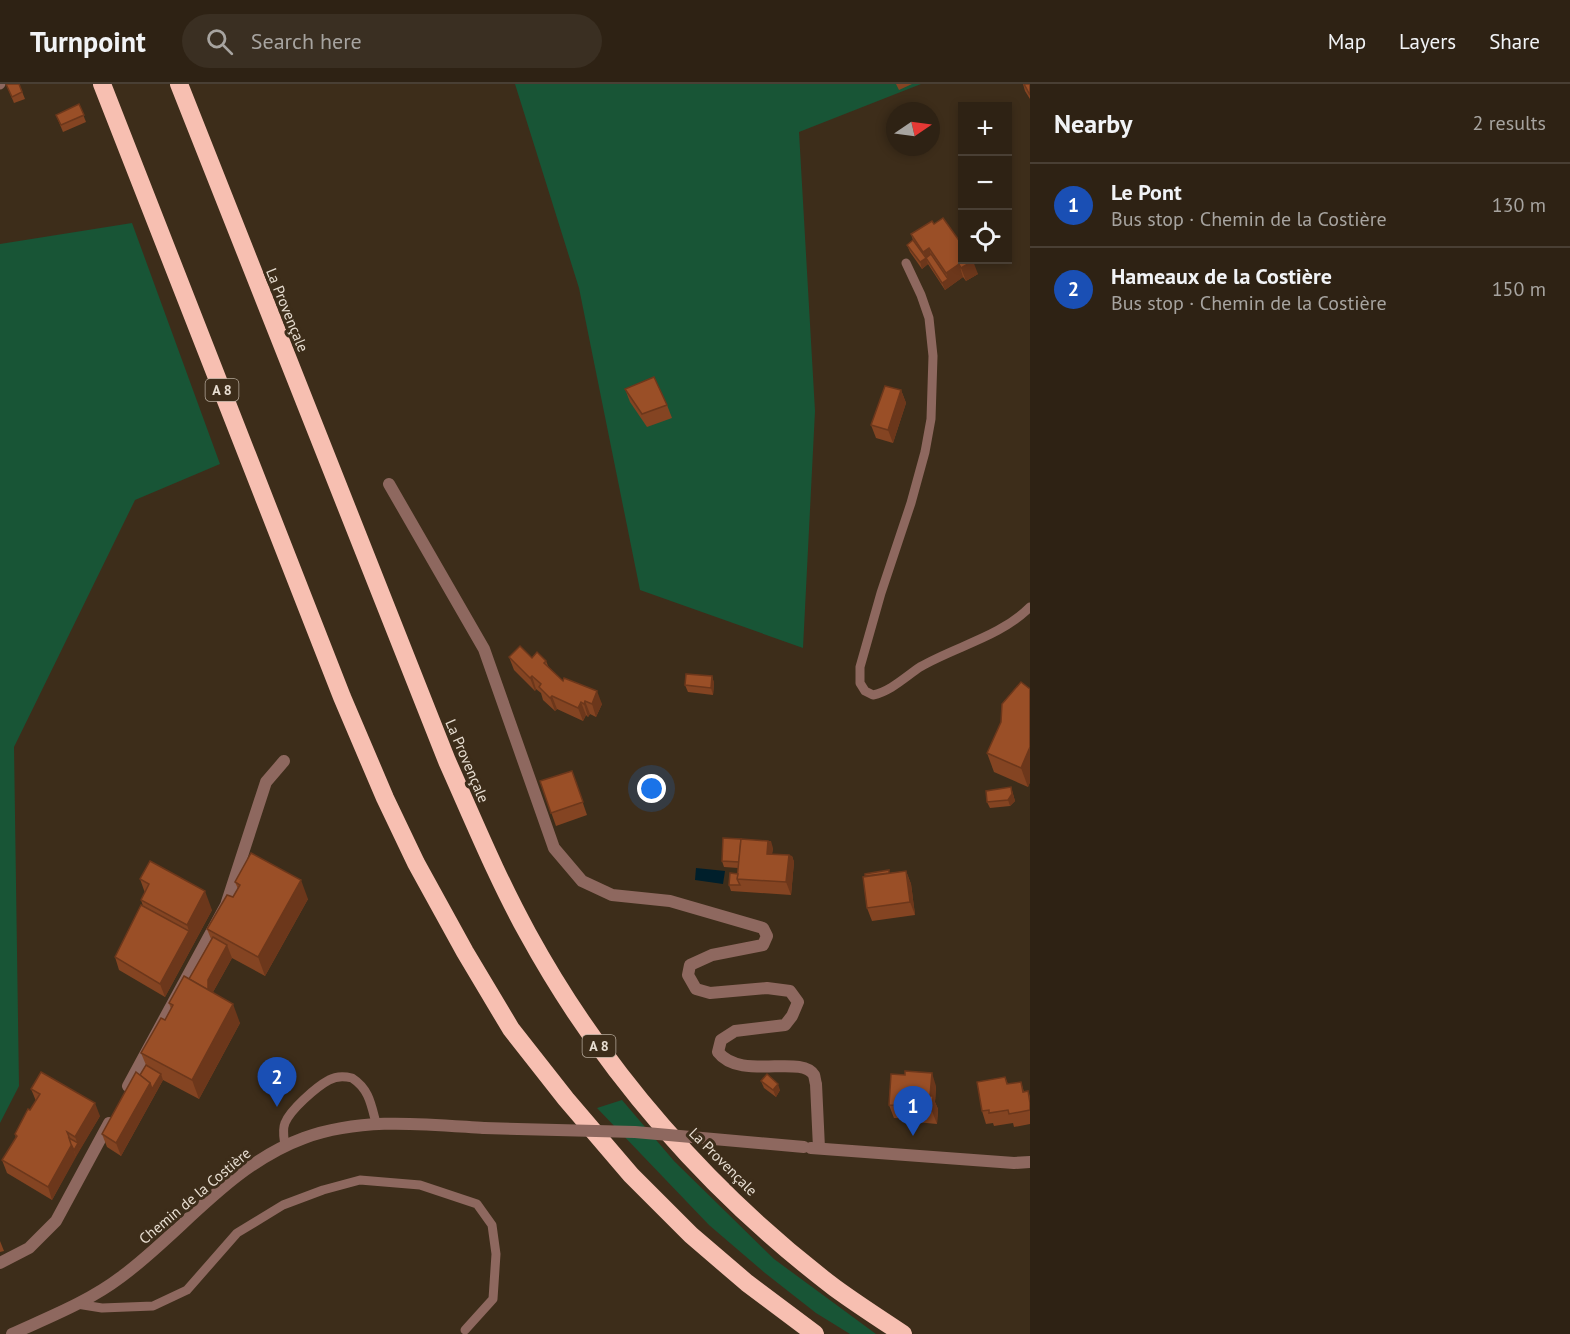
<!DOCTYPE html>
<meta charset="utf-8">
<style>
:root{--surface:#2e2214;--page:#3a2f22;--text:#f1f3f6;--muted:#a7a4a0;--line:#493f34;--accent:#8bbbb9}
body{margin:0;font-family:"PT Sans",sans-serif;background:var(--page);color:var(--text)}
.controls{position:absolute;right:18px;top:18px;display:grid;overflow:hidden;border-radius:0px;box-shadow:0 3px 9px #0003}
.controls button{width:54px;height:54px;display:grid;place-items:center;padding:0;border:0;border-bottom:2px solid var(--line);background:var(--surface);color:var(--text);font:30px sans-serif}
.compass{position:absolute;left:886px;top:18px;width:54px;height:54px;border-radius:50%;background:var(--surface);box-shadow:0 3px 9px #0003;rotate:77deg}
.you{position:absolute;left:652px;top:705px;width:21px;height:21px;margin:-15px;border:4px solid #fff;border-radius:50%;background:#1a73e8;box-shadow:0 0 0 9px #1a73e833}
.badge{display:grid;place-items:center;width:39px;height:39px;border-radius:50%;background:var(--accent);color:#fff;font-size:20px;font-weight:700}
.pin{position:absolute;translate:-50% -50px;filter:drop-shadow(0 2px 3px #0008)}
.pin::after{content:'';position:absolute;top:32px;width:21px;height:18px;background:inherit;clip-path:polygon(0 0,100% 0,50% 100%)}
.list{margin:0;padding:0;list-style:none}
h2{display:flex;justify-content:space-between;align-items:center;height:78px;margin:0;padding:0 24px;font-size:26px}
h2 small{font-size:20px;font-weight:400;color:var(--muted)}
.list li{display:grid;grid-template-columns:39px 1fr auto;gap:18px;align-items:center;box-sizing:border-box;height:84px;padding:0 24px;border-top:2px solid var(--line)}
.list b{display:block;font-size:22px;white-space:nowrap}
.list p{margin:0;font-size:20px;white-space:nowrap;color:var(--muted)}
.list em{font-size:20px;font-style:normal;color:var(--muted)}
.icon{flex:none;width:33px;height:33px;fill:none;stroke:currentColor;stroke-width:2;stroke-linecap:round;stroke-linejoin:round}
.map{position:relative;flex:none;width:1030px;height:1250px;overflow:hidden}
header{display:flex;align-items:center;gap:36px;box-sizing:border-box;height:84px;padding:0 30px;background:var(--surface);border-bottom:2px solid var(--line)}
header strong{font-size:28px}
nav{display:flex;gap:33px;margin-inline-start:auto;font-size:21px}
.search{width:420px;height:54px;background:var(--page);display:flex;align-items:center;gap:15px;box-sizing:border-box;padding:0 21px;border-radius:33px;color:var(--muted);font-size:22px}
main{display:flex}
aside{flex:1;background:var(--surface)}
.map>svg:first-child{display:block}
.green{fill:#185536}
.water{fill:#001f2b}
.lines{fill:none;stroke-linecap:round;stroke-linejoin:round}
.service{stroke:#8e685f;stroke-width:9}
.minor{stroke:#8e685f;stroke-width:12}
.motorway{stroke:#f7bfb1;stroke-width:18}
.minor-bridge{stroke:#8e685f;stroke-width:12}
.wall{fill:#844422}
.shaded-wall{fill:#6c371b}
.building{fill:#9a4f27;stroke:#6c371b;stroke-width:1.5}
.labels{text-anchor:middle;stroke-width:6;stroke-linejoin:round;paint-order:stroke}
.shield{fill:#3d2d1a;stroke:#b5a99b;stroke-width:1.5}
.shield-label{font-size:14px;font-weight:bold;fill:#e8ded2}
.street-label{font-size:15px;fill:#e8ded2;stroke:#3d2d1a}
</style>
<header>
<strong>Turnpoint</strong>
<div class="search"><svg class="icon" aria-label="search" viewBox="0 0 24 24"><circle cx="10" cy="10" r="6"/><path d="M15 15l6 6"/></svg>Search here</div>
<nav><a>Map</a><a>Layers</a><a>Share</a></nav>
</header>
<main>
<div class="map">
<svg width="1030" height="1250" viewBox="0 0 1030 1250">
<rect width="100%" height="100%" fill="#3d2d1a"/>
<g class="green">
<polygon points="515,0 921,0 799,48 815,327 803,564 640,506 579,204"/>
<polygon points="132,139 220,380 135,416 14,663 19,1002 0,1039 0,160"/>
<polygon points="622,1016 674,1077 774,1175 876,1250 850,1250 816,1229 765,1189 709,1141 597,1024"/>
</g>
<polygon class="water" points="696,784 725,787 723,800 695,796"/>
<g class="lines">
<g class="service">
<polyline points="0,1 1,0"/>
<path d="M 906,179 L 921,211 L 929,234 L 933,272 L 931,335 L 925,368 L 911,419 L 881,509 L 860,583 L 860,599 L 865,607 L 873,611 C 891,607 905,593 920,583 C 956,562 1000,553 1030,523"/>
<path d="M 285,1062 C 284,1054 282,1046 285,1039 C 290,1026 316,1003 329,996 C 336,992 344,992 352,994 C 369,1005 371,1020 376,1039"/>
<polyline points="77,1220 102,1224 153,1222 187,1206 237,1149 283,1121 323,1106 360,1096 420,1101 477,1120 492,1141 496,1170 493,1215 465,1246"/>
</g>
<g class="minor">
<path d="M 389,400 L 484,565 L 554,764 L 582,797 L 612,811 L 670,817 L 763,844 L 767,852 L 763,861 L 712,871 L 690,881 L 688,891 L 696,905 L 710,909 L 767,904 L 790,907 L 798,918 L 792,932 L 785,941 L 735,947 L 721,956 L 718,968 C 740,997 802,970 814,991 C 815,994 815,997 816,1000 L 819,1064"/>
<polyline points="128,1002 226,821 266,698 284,677"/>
<polyline points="811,1064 1014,1079 1030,1078"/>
<polyline points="0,1179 29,1164 56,1137 109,1039"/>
<path d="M 12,1250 C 49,1233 88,1218 121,1193 C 182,1148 230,1081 304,1054 C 362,1033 423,1040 484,1044"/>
</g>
<g class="motorway">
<polyline points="102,0 342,613 385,714 416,779 465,868 511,945 566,1015 631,1091 691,1151 747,1199 815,1250"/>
<path d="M 179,0 L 447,677 C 473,735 497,794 528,850 C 603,987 710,1109 835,1204 C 857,1220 880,1235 903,1250"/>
</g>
<polyline class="minor-bridge" points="484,1044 635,1048 804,1063"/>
</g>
<g class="wall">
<polygon points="6,0 19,0 25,15 14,19"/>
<polygon points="896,0 912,0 899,6"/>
<polygon points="1023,0 1030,0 1030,15 1025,7"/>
<polygon points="79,20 86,38 63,48 56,31"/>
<polygon points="934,140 978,190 966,197 963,193 945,206 928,180 922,185 910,168 907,161 913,156 911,150"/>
<polygon points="625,305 667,321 672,334 647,343 630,318"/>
<polygon points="901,306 906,319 893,359 876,354 871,341"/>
<polygon points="509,573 531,573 546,577 549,584 563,597 602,620 596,633 590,630 588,633 586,631 583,637 557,625 555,627 543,616 541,609 536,605 535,607 514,586"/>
<polygon points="712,592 714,599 713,611 688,608 685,601"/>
<polygon points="1030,605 1030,698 1028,703 994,688 987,669"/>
<polygon points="572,687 587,731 556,742 540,697"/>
<polygon points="1011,703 1015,717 1010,722 990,724 987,718"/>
<polygon points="773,764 772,770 792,772 794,778 791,811 731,807 729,801 738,790 738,784 724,783 722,777"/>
<polygon points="906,787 911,800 915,831 872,837 867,824 890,789"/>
<polygon points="140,795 212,826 165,913 119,886 115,873 143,822 141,816 145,809"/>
<polygon points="235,798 308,815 265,892 232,874 213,908 240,939 199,1015 163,996 121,1072 107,1063 102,1050 146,981 141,969 165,936 171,925 169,919 189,895 211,855 207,845 233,813 238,805"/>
<polygon points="1005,993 1008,1000 1021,998 1024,1008 1028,1007 1030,1013 1030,1040 1014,1043 1013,1039 994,1042 993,1039 986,1040 982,1027"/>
<polygon points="761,997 780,1006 776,1013 764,1004"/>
<polygon points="936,1002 935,1018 938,1025 937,1040 916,1038 915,1035 894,1034 889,1021"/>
<polygon points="31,1005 100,1032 76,1072 52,1116 7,1089 2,1076 16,1054 15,1050 36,1017"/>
<polygon points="0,1157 4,1167 0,1168"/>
</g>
<g class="shaded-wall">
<polygon points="929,164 933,177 926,174 928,180 922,185 920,178 926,174 923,168"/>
<polygon points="973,177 978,190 966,197 961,184"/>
<polygon points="959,180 963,193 945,206 942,199 948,195 946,189"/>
<polygon points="901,306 906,319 893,359 888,346"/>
<polygon points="532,592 536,605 535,607 530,594"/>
<polygon points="712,592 714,599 713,611 711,604"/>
<polygon points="597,607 602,620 596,633 592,620"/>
<polygon points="552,612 557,625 555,627 550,614"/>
<polygon points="585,617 590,630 588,633 584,620"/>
<polygon points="581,618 586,631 583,637 578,624"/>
<polygon points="1030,663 1030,698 1028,703 1021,684"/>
<polygon points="1011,703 1015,717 1010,722 1008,716"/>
<polygon points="768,757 771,757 773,764 772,770 767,770"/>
<polygon points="789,771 792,772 794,778 791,811 786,798"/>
<polygon points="906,787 911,800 915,831 910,818"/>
<polygon points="301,796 308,815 265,892 258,873"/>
<polygon points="205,807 212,826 165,913 160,900 189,847 187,841"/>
<polygon points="227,861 232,874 213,908 208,911 208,896"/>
<polygon points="233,920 240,939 199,1015 192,996"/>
<polygon points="932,989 936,1002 935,1018 938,1025 937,1040 932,1027 930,1012"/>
<polygon points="161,990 163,996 121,1072 116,1059 150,999"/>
<polygon points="778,1000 780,1006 776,1013 773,1006"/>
<polygon points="95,1019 100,1032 80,1066 75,1053"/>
<polygon points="78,1059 80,1066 76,1073 74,1066"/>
<polygon points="72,1060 76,1073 52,1116 48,1103"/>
</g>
<g class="building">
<polygon points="6,0 19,0 22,8 12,13"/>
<polygon points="1024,0 1030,0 1030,11"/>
<polygon points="79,20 84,31 61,41 56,31"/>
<polygon points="943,134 963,162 963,176 972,176 973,177 961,184 959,180 946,189 929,164 923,168 911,150 932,137 934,140"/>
<polygon points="913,156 926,174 920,178 907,161"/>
<polygon points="931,170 948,195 942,199 926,174"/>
<polygon points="654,293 667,321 642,330 625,305"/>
<polygon points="885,302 901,306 888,346 871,341"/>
<polygon points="520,562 532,574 537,568 546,577 544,579 563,597 564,594 597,607 592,620 585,617 584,620 581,618 578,624 552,612 550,614 539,603 541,600 532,592 530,594 509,573"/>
<polygon points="686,590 712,592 711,604 685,601"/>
<polygon points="1021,598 1030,605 1030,663 1021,684 987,669 1001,638 1002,620"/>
<polygon points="572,687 583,718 551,729 540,697"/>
<polygon points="1011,703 1012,710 1008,716 987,718 986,707"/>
<polygon points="723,754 741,755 739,778 722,777"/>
<polygon points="741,755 768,757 767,770 789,771 786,798 737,795"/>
<polygon points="251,769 301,796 258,873 207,845 227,811 233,813 240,801 235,798"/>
<polygon points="150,777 205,807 187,841 141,816 149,800 140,795"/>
<polygon points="889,786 889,789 865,792 865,790"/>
<polygon points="906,787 910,818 867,824 863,793"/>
<polygon points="730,789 738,790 737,795 740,801 729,801"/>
<polygon points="141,821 189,847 160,900 115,873"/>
<polygon points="213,853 227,861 208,896 208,906 189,895"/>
<polygon points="184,892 233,920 192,996 141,969 161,934 165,936 173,921 169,919"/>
<polygon points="146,981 161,990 152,1005 150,999 140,991"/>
<polygon points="905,987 932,989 930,1012 933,1012 932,1027 911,1026 911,1022 889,1021 891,990 905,991"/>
<polygon points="41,988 95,1019 75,1053 67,1048 72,1060 48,1103 2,1076 17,1052 15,1050 28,1025 30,1026 40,1010 31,1005"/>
<polygon points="136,988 150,999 116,1059 102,1050"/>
<polygon points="767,990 778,1000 773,1006 761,997"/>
<polygon points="1005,993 1007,1000 1021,998 1023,1008 1028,1007 1030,1019 1030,1026 1009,1030 1008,1026 989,1029 989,1026 982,1027 977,998"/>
<polygon points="69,1054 78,1059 74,1066 71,1060"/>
</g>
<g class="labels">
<g class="shield">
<rect x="205.5" y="295" width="33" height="22" rx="4.5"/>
<rect x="582.5" y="951" width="33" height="22" rx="4.5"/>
</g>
<g class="shield-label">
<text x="222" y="311">A 8</text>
<text x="599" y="967">A 8</text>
</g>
<g class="street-label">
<text transform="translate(287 226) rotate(68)" y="5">La Provençale</text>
<text transform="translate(467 677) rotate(67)" y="5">La Provençale</text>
<text transform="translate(723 1078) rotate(45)" y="5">La Provençale</text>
<text transform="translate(195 1112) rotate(-40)" y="5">Chemin de la Costière</text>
</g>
</g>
</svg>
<div class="controls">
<button>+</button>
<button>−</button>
<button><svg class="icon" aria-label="locate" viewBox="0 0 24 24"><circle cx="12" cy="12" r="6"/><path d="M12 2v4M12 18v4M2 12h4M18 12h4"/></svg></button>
</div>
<svg class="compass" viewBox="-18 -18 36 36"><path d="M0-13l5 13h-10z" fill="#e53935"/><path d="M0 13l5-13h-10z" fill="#a7a4a0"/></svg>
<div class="you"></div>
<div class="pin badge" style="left:913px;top:1052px;background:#1a4fb4">1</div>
<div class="pin badge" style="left:277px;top:1023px;background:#1a4fb4">2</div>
</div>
<aside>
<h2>Nearby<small>2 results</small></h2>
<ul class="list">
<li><span class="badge" style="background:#1a4fb4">1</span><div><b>Le Pont</b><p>Bus stop · Chemin de la Costière</p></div><em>130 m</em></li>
<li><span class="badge" style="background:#1a4fb4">2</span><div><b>Hameaux de la Costière</b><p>Bus stop · Chemin de la Costière</p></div><em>150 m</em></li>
</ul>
</aside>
</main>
